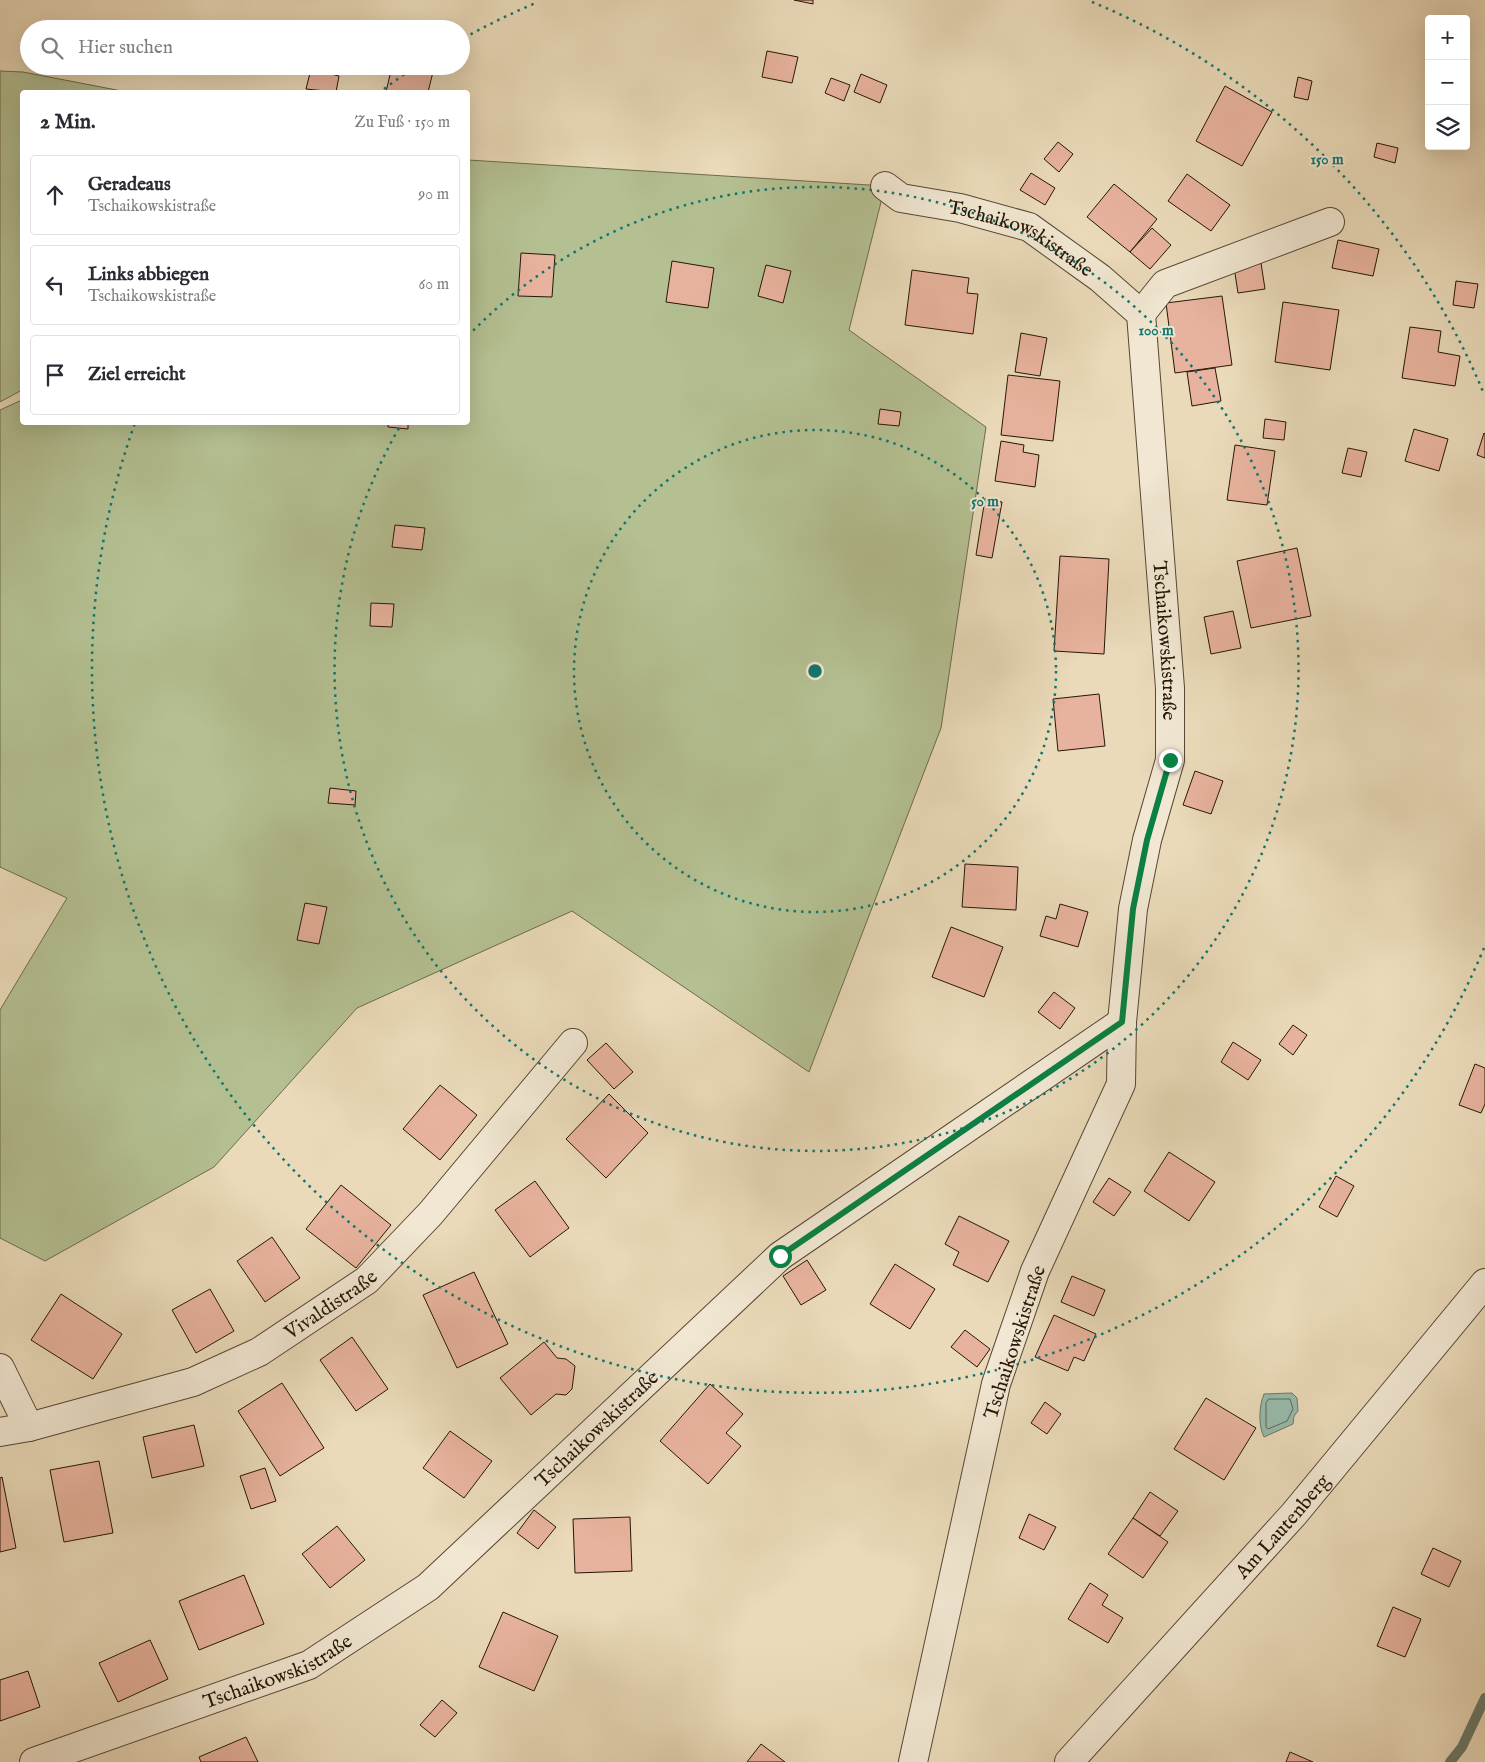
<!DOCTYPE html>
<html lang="de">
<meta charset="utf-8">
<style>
:root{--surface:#fff;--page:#f2f2f3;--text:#2b2b33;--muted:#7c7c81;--line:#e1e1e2}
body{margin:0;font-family:"IM FELL English",serif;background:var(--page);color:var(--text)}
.controls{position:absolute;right:15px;top:15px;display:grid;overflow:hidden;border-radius:5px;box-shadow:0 5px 20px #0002}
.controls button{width:45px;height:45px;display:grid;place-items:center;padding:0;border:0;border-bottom:1px solid var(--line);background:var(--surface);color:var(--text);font:25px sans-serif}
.stop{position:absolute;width:15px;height:15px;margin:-11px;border:4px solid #0b8043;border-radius:50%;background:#fff}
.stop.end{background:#0b8043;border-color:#fff;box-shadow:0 1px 5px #0008}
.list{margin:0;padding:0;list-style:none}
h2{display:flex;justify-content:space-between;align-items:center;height:65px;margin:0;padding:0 20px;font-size:21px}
h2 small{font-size:16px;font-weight:400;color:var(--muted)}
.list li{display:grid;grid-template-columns:32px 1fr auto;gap:15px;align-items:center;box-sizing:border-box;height:80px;margin:0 10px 10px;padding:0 10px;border:1px solid var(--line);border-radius:5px}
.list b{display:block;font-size:19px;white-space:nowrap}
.list p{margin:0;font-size:16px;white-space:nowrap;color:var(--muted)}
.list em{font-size:16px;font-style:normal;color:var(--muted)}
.icon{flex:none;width:28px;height:28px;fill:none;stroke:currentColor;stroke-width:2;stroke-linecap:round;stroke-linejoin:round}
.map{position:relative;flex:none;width:1485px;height:1762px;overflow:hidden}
.search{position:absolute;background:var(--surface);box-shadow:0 5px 20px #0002;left:20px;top:20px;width:450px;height:55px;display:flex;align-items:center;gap:12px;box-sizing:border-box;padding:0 18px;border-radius:28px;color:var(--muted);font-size:19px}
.panel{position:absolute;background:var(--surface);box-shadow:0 5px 20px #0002;left:20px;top:90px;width:450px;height:335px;border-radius:5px}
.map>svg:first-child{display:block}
.green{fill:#b4c092;stroke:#6d6b4c}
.water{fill:#98bbab;stroke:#6a7969}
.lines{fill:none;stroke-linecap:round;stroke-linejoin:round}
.shore{stroke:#5f6859;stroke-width:1}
.stream{stroke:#6a7969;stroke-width:10}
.building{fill:#e8b39e;stroke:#261607}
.minor-casing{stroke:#574734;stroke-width:30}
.minor{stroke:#f1e7d2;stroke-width:28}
.route{stroke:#0b8043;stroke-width:6}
.ring{fill:none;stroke:#0f766e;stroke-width:2.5;stroke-dasharray:2.5 5}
.labels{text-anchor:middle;stroke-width:4;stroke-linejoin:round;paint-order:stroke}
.street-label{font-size:20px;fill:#261607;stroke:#f1e7d2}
.centre{fill:#0f766e;stroke:#f1e7d2;stroke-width:2.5}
.ring-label{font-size:15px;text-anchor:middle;font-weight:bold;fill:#0f766e;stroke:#f1e7d2;stroke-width:4;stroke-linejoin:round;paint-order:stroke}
</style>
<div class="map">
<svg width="1485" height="1762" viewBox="0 0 1485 1762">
<rect width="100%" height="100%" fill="#eadab9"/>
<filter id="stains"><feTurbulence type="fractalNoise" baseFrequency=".004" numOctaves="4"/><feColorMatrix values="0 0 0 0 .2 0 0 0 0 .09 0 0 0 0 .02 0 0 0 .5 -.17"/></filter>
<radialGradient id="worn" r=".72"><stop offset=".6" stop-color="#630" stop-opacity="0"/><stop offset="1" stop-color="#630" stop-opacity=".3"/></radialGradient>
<g class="green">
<polygon points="0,71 23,72 127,92 22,92 22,390 0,402"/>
<polygon points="468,160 885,186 849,330 986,427 941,728 809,1072 572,911 357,1008 214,1167 45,1261 0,1238 0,1010 67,898 0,867 0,410 22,400 22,422 468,422"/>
</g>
<path class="water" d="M 1292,1393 L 1297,1398 L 1298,1411 L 1294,1416 L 1293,1424 L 1264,1437 C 1258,1425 1259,1406 1264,1394 Z"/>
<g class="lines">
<polygon class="shore" points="1269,1399 1290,1399 1293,1409 1287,1421 1268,1429 1266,1427 1266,1403"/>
<polyline class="stream" points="1450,1762 1462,1747 1485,1698"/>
</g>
<g class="building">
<polygon points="794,0 813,0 813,4"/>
<polygon points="185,23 218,26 218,29 185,29"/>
<polygon points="767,51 798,57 792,83 762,77"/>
<polygon points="207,66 237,66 236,69"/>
<polygon points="392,66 433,72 428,92 386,92"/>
<polygon points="311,69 339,76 336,92 306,89"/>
<polygon points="861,74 887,85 880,103 854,92"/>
<polygon points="1298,77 1312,81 1308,100 1294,97"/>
<polygon points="831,78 850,85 844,101 825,93"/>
<polygon points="1225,86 1272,112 1242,166 1196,141"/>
<polygon points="1058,142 1073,154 1059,172 1044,159"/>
<polygon points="1377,143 1398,148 1395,163 1374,157"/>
<polygon points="1031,173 1055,188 1045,205 1020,190"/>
<polygon points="1187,174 1230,205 1211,231 1168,201"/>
<polygon points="1114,184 1157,219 1130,252 1087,217"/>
<polygon points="1152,228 1171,245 1150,269 1130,252"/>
<polygon points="1338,240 1379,249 1373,276 1332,268"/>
<polygon points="521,253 555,255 552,297 518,296"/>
<polygon points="672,261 714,268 708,308 666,302"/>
<polygon points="1261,263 1265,289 1238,293 1234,267"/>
<polygon points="766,265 791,271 783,303 758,296"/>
<polygon points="912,270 969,278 967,293 978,294 973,334 905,325"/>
<polygon points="1456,281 1478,284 1474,308 1453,305"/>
<polygon points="1222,296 1232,365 1175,373 1166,303"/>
<polygon points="1283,302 1339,310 1330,370 1275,362"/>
<polygon points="1410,327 1441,331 1438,352 1460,356 1455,386 1402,378"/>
<polygon points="1021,333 1047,338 1040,376 1015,372"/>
<polygon points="1215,368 1221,401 1192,406 1187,372"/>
<polygon points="1008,375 1060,381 1053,441 1001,435"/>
<polygon points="880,409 901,412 899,426 878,424"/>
<polygon points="1265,419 1286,422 1284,440 1263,438"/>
<polygon points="388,422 408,422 408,429 388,427"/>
<polygon points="1414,429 1448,439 1439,471 1405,461"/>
<polygon points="1484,433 1485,434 1485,458 1477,455"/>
<polygon points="1001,441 1024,445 1023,452 1039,455 1035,487 995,481"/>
<polygon points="1235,445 1275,451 1267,505 1227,500"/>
<polygon points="1348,448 1367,452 1361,477 1342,473"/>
<polygon points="985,499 1002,502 992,558 976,555"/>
<polygon points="395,525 425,528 422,550 392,547"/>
<polygon points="1297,548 1311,616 1251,628 1237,561"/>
<polygon points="1060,556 1109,559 1104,654 1054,651"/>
<polygon points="371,603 394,604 392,627 370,626"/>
<polygon points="1233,611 1241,648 1211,654 1204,617"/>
<polygon points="1099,694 1105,746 1058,751 1053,699"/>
<polygon points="1195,771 1223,781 1211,814 1183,805"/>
<polygon points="330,788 356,791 355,805 328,803"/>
<polygon points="965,864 1018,867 1016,910 962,907"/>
<polygon points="305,903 327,907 319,944 297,940"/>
<polygon points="1060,904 1088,912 1078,947 1040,936 1046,916 1056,919"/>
<polygon points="951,927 1003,947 984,997 932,977"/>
<polygon points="1054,992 1075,1008 1060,1029 1038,1012"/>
<polygon points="1293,1025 1307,1035 1293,1055 1279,1044"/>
<polygon points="1233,1042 1261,1060 1248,1080 1221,1062"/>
<polygon points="606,1043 633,1072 614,1089 587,1060"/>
<polygon points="1475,1064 1485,1068 1485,1104 1481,1113 1459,1105"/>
<polygon points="440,1085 477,1115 440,1160 403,1129"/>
<polygon points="609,1094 648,1133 606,1178 566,1139"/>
<polygon points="1169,1152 1215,1182 1189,1221 1144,1191"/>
<polygon points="1336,1176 1354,1186 1337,1217 1319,1207"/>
<polygon points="1109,1178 1131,1192 1114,1216 1093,1202"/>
<polygon points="535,1181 569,1228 530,1257 495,1210"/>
<polygon points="341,1185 391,1225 356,1268 306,1229"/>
<polygon points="959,1216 1009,1241 988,1282 953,1265 959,1252 945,1244"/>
<polygon points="272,1237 300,1278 265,1302 237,1261"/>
<polygon points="807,1260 826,1290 801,1305 783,1276"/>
<polygon points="895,1264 935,1289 910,1329 870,1304"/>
<polygon points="474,1272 508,1344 457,1368 423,1295"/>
<polygon points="1072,1276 1105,1290 1094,1316 1061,1302"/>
<polygon points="210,1289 234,1331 196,1353 172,1310"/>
<polygon points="61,1294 122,1334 93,1379 31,1340"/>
<polygon points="1054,1315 1096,1334 1084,1361 1074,1357 1068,1371 1035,1357"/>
<polygon points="965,1330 990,1349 977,1367 951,1347"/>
<polygon points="352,1337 388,1389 356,1411 320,1360"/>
<polygon points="544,1342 557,1358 566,1359 575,1366 572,1389 566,1395 556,1394 531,1415 500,1378"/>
<polygon points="282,1383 324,1448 280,1476 238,1411"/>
<polygon points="710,1384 743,1414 726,1433 741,1446 708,1484 660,1441"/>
<polygon points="1206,1398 1256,1428 1224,1480 1174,1449"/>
<polygon points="1045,1402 1061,1414 1047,1434 1031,1423"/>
<polygon points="194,1425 204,1466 152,1478 143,1437"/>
<polygon points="450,1431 492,1461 464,1498 423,1468"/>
<polygon points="99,1461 113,1533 64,1542 50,1470"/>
<polygon points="265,1468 276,1501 251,1509 240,1476"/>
<polygon points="2,1477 16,1548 0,1552 0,1478"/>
<polygon points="1150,1492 1178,1511 1160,1536 1133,1518"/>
<polygon points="534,1510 556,1527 538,1549 517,1533"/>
<polygon points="1029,1514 1056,1527 1044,1550 1019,1538"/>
<polygon points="630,1517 632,1571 575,1573 573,1519"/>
<polygon points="1133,1518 1168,1542 1143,1578 1108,1554"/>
<polygon points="337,1526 365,1560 330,1588 302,1554"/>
<polygon points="1433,1548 1461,1561 1449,1587 1421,1574"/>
<polygon points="244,1575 264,1624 199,1650 179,1601"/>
<polygon points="1090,1583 1108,1595 1102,1605 1123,1618 1108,1643 1068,1619"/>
<polygon points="1393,1607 1421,1619 1405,1657 1377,1646"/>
<polygon points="503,1612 558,1636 534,1691 479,1667"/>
<polygon points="150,1640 168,1679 118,1702 99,1663"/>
<polygon points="28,1671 40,1707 0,1721 0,1680"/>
<polygon points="442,1700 457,1713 435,1737 420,1725"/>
<polygon points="246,1737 258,1762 201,1762 199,1757"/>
<polygon points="761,1744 785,1762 747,1762"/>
<polygon points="1290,1752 1313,1762 1286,1762"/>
</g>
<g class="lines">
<g class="minor-casing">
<g id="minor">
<path id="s1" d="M 885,186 L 901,198 L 960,208 L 1029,227 L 1100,278 L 1141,314 L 1170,688 L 1170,760 L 1147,840 L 1133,909 L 1122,1022 L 1121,1084 L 1035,1271 L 996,1384 L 913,1762"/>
<polyline points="1141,314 1165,284 1330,222"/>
<polyline points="0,1368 29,1427"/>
<path id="s2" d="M 0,1432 L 29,1427 L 193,1382 L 259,1352 L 367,1280 L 431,1213 L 573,1043"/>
<path id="s3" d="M 34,1762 L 309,1665 L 428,1587 L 780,1256 L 1122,1022"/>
<path id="s4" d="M 1069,1762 L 1294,1514 L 1485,1283"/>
</g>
</g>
<use href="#minor" class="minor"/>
</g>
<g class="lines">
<polyline class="route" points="780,1256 1122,1022 1133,909 1147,840 1170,760"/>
</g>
<g class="ring">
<circle cx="815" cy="671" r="241"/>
<path d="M468 336A482 482 0 1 1 402 423"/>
<path d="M1484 948A724 724 0 0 1 135 423M384 89A724 724 0 0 1 415 67M464 38A724 724 0 0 1 538 2M1092 2A724 724 0 0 1 1484 394"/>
</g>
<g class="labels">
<g class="street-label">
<text dy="7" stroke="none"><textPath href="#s1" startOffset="148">Tschaikowskistraße</textPath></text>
<text dy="7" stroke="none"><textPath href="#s1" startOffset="621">Tschaikowskistraße</textPath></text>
<text dy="7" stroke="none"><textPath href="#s2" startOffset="358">Vivaldistraße</textPath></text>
<text transform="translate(1014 1342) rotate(-72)" y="7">Tschaikowskistraße</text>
<text dy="7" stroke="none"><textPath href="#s3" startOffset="665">Tschaikowskistraße</textPath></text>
<text dy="7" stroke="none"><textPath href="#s4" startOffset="318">Am Lautenberg</textPath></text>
<text dy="7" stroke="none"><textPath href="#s3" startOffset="260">Tschaikowskistraße</textPath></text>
</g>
</g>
<circle cx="815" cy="671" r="8" class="centre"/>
<g class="ring-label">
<text x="1327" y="164">150 m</text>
<text x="1156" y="335">100 m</text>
<text x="985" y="506">50 m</text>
</g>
<rect width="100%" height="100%" filter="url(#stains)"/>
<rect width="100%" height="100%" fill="url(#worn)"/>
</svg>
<div class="controls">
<button>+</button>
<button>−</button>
<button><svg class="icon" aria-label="layers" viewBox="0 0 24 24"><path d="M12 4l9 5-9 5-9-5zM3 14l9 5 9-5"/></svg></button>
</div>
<div class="stop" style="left:780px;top:1256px"></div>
<div class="stop end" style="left:1170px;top:760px"></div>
<div class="search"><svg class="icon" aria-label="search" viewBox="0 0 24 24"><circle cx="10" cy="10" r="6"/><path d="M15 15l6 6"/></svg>Hier suchen</div>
<section class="panel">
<h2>2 Min.<small>Zu Fuß · 150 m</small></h2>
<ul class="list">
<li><svg class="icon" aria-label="ahead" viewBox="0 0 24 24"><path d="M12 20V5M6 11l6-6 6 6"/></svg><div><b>Geradeaus</b><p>Tschaikowskistraße</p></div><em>90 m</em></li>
<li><svg class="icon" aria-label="left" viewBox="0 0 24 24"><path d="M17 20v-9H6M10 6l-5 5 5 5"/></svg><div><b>Links abbiegen</b><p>Tschaikowskistraße</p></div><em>60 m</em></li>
<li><svg class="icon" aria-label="arrive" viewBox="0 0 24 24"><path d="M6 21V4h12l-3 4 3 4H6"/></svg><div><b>Ziel erreicht</b></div></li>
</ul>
</section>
</div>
